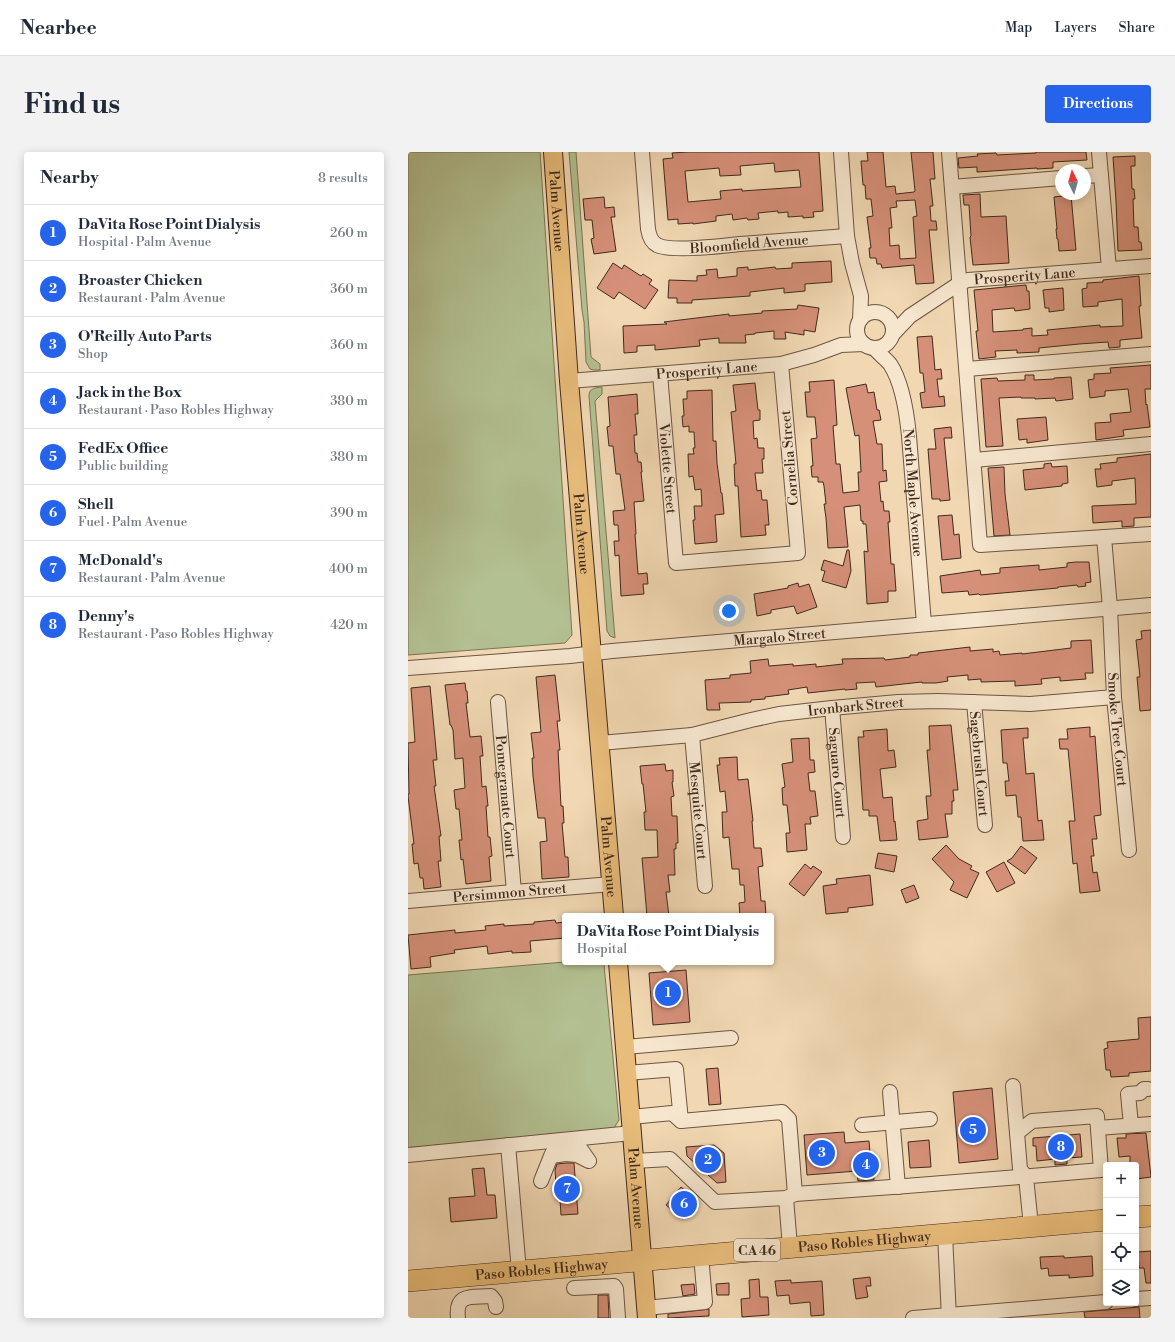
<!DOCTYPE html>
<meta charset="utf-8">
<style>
:root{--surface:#fff;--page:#f2f2f3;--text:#1f2937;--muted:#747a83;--line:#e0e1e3;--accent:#2563eb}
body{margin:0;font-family:"Libre Bodoni",serif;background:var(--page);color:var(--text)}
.controls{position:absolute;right:12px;bottom:12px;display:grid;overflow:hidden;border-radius:4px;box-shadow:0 2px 10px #0003}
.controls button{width:36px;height:36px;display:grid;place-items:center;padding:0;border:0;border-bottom:1px solid var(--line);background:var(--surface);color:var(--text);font:20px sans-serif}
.compass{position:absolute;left:647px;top:12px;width:36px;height:36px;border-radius:50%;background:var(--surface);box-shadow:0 2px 10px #0003;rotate:355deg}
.you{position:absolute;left:321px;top:459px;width:14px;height:14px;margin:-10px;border:3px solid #fff;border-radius:50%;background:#1a73e8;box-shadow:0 0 0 6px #1a73e833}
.badge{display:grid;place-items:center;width:26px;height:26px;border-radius:50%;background:var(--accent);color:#fff;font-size:13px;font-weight:700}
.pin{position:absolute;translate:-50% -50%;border:2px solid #fff;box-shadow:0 1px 4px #0006}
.popup{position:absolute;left:154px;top:761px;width:212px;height:52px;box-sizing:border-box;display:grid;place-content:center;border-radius:4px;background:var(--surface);filter:drop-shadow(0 1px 3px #0005);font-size:13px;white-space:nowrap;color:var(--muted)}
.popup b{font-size:15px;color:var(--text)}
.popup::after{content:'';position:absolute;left:50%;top:100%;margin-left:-8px;border:8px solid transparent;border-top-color:var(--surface)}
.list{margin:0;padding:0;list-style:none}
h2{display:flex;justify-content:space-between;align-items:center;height:52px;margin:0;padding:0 16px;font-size:17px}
h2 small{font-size:13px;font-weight:400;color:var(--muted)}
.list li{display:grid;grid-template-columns:26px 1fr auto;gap:12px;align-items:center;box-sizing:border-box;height:56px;padding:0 16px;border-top:1px solid var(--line)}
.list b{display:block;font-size:15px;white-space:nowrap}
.list p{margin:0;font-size:13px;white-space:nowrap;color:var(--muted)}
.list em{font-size:13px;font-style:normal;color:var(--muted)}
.icon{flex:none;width:22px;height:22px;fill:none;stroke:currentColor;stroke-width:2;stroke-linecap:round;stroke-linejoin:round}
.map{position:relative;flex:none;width:743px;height:1166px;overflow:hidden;border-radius:4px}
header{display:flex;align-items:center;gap:24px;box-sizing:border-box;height:56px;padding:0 20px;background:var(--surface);border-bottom:1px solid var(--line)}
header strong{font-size:19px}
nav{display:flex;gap:22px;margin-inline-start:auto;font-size:14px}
.intro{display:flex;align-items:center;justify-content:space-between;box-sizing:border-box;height:96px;padding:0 24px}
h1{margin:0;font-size:28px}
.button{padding:10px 18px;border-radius:4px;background:var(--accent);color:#fff;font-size:14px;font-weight:700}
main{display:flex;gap:24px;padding:0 24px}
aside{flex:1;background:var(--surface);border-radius:4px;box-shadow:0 2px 10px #0003}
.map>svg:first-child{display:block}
.green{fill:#b3c091;stroke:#7a7457}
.building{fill:#d69079;stroke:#40291d;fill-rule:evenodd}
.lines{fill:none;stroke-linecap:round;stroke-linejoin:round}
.minor-casing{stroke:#6c5542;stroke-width:16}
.major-casing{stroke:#40291d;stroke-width:20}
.highway-casing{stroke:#40291d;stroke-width:22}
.minor{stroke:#f6e6ce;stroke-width:14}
.major{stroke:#e8bc7a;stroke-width:18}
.highway{stroke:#e8bc7a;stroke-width:21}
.labels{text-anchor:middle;stroke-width:3;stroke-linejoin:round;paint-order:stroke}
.shield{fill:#f6e6ce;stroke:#776252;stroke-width:1}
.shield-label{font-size:13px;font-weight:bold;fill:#40291d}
.street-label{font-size:14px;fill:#40291d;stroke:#f6e6ce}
</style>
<header>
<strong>Nearbee</strong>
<nav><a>Map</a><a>Layers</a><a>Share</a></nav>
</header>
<div class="intro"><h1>Find us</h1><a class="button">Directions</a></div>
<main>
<aside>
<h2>Nearby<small>8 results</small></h2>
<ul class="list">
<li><span class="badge">1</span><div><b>DaVita Rose Point Dialysis</b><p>Hospital · Palm Avenue</p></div><em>260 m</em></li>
<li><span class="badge">2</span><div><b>Broaster Chicken</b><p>Restaurant · Palm Avenue</p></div><em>360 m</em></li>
<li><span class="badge">3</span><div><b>O'Reilly Auto Parts</b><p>Shop</p></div><em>360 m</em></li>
<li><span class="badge">4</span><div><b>Jack in the Box</b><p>Restaurant · Paso Robles Highway</p></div><em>380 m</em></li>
<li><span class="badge">5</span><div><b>FedEx Office</b><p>Public building</p></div><em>380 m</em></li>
<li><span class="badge">6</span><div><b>Shell</b><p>Fuel · Palm Avenue</p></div><em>390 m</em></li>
<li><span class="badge">7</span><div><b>McDonald's</b><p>Restaurant · Palm Avenue</p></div><em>400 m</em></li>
<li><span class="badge">8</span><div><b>Denny's</b><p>Restaurant · Paso Robles Highway</p></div><em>420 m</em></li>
</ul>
</aside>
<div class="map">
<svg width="743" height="1166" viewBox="0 0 743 1166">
<rect width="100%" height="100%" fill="#f1d8b3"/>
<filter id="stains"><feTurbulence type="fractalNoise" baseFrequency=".005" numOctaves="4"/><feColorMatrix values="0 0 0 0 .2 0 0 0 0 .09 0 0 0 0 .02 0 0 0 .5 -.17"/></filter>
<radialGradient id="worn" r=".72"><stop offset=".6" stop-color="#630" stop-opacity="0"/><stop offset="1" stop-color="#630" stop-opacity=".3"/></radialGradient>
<g class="green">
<polygon points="0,0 132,0 164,483 157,491 0,503"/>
<polygon points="161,0 168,0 183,205 192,212 192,218 186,218 182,217 178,210 176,170 174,158"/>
<path d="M 194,235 L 194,242 L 187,249 L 207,486 L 202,484 L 199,479 L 181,244 C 181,236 187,236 194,235 Z"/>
<polygon points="157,810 193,810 196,813 211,968 206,976 0,996 0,823"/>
</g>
<g class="building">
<path d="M 280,0 L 411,0 L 415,59 L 405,60 L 406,65 L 395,66 L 395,64 L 380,65 L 380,60 L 370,61 L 370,59 L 350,61 L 351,67 L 340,68 L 339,66 L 325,68 L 324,62 L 308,64 L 308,69 L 285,72 L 285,71 L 270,72 L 270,67 L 260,68 L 255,7 L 265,6 L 264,1 ZM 366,11 L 367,20 L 391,18 L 393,35 L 334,39 L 334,37 L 312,39 L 313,47 L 280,50 L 277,19 L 311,16 L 312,24 L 333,23 L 332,14 Z"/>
<path d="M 459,0 L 475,0 L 478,35 L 487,34 L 488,42 L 506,40 L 507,39 L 503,0 L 525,0 L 527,27 L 522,27 L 525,54 L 522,54 L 523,69 L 528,69 L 529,78 L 521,78 L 526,131 L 508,132 L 506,113 L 474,116 L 473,112 L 469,112 L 468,106 L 462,106 L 461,96 L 463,96 L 459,65 L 465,64 L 463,47 L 458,47 L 457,33 L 455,33 L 453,9 L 460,9 ZM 507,48 L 509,64 L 505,65 L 508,106 L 492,107 L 491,93 L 482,94 L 481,76 L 484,76 L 482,56 L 489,55 L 488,49 Z"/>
<polygon points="628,0 678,0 679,8 645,10 645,16 629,17 629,16 569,20 569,15 551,16 550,6 570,4 569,2 588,1 589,3 628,1"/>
<polygon points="727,4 727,14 723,14 724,37 726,37 727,47 725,47 726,75 730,75 731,90 733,90 734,98 710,99 708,49 705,5"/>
<polygon points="572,42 573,65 598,64 601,111 565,113 562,85 563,84 561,53 556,53 555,43"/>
<polygon points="663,43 668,98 651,99 650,87 649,87 648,77 649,77 646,45"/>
<polygon points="196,45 197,56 206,55 207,65 203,65 208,99 186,102 183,87 186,86 184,68 177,68 175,47"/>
<polygon points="423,109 424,130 397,132 397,139 376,141 376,136 342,140 342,144 284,148 284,151 269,151 269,146 260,146 261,128 289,129 289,124 299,123 298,118 309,117 310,126 329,124 329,116 340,115 340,118 367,115 368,117 384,116 384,111"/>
<polygon points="205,111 214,117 216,113 233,124 235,122 244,128 241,132 250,138 237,157 211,140 206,147 189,136"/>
<polygon points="731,124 733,154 731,154 734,186 712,188 712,195 701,196 700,190 671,192 631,196 631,200 609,201 609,198 587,199 588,205 571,207 568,179 570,179 566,138 618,133 619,139 621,139 622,157 607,159 606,156 584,158 585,180 615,178 615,177 624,176 624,184 640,183 639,178 692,173 692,175 715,174 714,147 690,150 690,154 675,155 674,137 679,136 679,131 695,130 695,128"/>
<polygon points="655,136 656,158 641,160 641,156 637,156 635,138"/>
<polygon points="390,153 411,156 407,180 396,178 396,183 377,180 378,187 366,187 366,179 347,181 347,182 337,183 338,191 311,191 311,186 291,188 292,194 247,198 247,193 229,194 229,200 216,201 215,174 259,172 256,170 321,162 321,164 354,161 354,159 389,157"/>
<polygon points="524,184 527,218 533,217 534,227 529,227 531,245 536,244 537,254 514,256 512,241 517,240 515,221 512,221 509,185"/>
<polygon points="743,213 743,237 737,237 738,253 739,252 742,275 715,278 716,284 688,288 687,271 703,270 702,262 723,260 720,237 697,239 697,244 682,246 680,228 686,227 686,222 703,221 702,216"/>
<polygon points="617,223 626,223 626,228 646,227 646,226 663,225 665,247 648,249 647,246 627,247 627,246 613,246 613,245 591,246 595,294 578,295 573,227 589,226 590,229 617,228"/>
<polygon points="426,228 429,273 425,274 428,312 432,312 435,341 451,339 450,320 453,320 451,283 447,284 438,236 458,232 460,241 466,240 469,258 471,258 473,268 465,269 469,292 474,292 475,319 478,318 479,329 471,330 473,350 475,349 476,359 481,359 482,370 480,370 483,412 486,412 488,439 480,439 480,450 459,452 456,399 460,400 458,372 455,372 455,369 453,369 452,353 436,355 440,395 420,396 418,366 416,352 418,352 416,334 415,330 410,330 410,325 404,325 403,314 405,314 403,287 409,286 407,265 399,265 397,240 402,240 401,230"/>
<polygon points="347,231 350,258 352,258 352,268 345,269 346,287 349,286 350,296 356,296 356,307 354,307 355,321 347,321 349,339 353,338 354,348 359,348 361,373 357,373 358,383 333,385 330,334 327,334 326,312 328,312 323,260 328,259 325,233"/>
<polygon points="304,238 305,289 308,289 309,311 313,341 314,341 316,362 307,363 309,390 287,392 285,368 287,368 286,354 294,354 293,337 287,338 285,324 281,325 280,302 286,302 285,296 287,296 286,280 281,280 281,274 275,275 274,264 276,264 275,247 279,247 279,239"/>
<polygon points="229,242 230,262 227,262 229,283 226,283 227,301 229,301 230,310 233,310 234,320 233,320 236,349 226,350 228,382 227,382 230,422 239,421 240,432 235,432 236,442 213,444 211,403 207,404 206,389 211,389 210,373 206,373 205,359 217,358 212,322 208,322 205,294 201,294 199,275 202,274 200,245"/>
<polygon points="638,265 640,288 619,291 619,287 611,288 609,267"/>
<polygon points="543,275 544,286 536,286 542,348 532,349 532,347 524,347 520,297 528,297 526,277"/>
<polygon points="743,302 743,365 726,366 726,374 714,375 714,369 685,371 684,354 728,352 727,326 704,329 704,333 689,335 687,317 693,317 692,312 709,310 709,306"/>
<polygon points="643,311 644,315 659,314 660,331 654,332 654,334 617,338 615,318 636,316 636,312"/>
<polygon points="596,315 597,342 602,383 586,384 580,316"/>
<polygon points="544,363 546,383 551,382 553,406 534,408 530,364"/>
<polygon points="439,398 441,398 443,419 438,436 414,429 417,419 413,418 416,408 435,414"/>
<polygon points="668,410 681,410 683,430 677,431 678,434 670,435 669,433 650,435 650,436 572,443 571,442 561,443 560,439 534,441 532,424 572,418 573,423 592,421 592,416 631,413 631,418 659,415 659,411"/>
<polygon points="390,431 391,435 401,432 409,455 389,462 386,454 363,458 363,461 349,464 346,442 380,436 380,434"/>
<polygon points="743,478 743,558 732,559 729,525 732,525 728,488 734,487 733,479"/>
<polygon points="683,488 685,521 677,521 678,527 652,529 652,525 633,527 634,532 607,534 607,529 573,530 573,527 560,528 560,523 539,525 540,529 528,531 514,531 514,530 468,535 467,530 448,531 449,537 437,538 437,537 400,541 399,535 380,538 381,542 357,545 357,547 343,548 343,550 311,551 312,558 299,558 297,528 322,526 322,523 343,521 342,509 360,507 361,514 385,512 385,514 408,512 408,515 435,512 434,507 476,506 477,508 502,505 502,503 510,503 510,501 562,495 562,499 585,497 585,500 591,499 592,503 614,501 614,502 663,496 663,489"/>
<polygon points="147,523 152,569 149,569 152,598 150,598 153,654 155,654 156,671 154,671 157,705 160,705 161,725 134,727 132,690 139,689 137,666 130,666 125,624 124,606 126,606 123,581 133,580 128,525"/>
<polygon points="57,531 58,539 59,539 60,551 58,551 62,585 73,584 75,604 72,604 74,635 78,634 80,654 78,654 80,685 82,685 84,704 81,705 83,729 58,732 55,707 53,708 51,688 54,688 51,657 48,657 46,638 57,636 55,606 47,607 45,578 43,573 42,573 37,533"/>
<polygon points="22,534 29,608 25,608 28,634 26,634 33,684 31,684 33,709 30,709 33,735 16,737 15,726 12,726 10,711 6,712 4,692 6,692 0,644 0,642 1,642 0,591 7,590 3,536"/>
<polygon points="543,573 550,638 545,638 546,649 544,649 544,662 537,662 540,685 511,688 509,669 520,667 518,644 523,644 519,598 522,598 521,574"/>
<polygon points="682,575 682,585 687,584 693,663 686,664 689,687 684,687 686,704 683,704 685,721 689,720 692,739 672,741 669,711 665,712 661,669 667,669 660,597 652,597 651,587 660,587 659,577"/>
<polygon points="620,576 620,586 615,586 618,622 626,621 630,669 634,668 636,688 615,689 613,665 610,665 608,643 598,644 597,629 601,629 599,611 595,611 593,578"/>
<polygon points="479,577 480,599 486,598 488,615 472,617 475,646 484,645 486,670 487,669 489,688 472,689 469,664 461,664 461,658 455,658 450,585 456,585 455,579"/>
<polygon points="401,586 402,608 406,608 407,620 400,621 402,639 407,639 410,664 402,665 403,672 397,672 399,698 379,700 378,681 382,681 379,653 375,653 374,636 377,635 374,612 385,610 383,587"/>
<polygon points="329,605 330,628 340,627 345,669 344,669 346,696 353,696 355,714 350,715 353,749 357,749 358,764 332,764 331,751 337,750 336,733 332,733 331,717 324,717 321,685 315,686 314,660 319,660 317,639 312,640 309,613 312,613 311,606"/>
<polygon points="257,612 258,619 265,618 265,630 264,630 266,644 263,645 264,664 269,664 270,691 268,691 268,697 266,697 267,723 260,723 262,740 258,740 261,764 239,764 234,706 250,705 249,678 237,678 236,660 238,660 235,632 234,632 232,614"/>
<polygon points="538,693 551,707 564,714 562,717 571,721 559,746 542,738 546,730 524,707"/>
<polygon points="613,694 629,706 617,722 599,709 604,706"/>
<polygon points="470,701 489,704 486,720 467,716"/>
<polygon points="596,710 607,731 589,740 578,720"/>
<polygon points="397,712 403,717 405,714 414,720 396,744 381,732"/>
<polygon points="462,723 465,753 440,756 440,760 418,762 415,734 429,732 428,727"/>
<polygon points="506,733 511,746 498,751 493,738"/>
<polygon points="147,768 148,771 157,770 157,786 122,789 123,800 104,801 104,799 80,802 79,794 46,798 47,801 22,805 23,815 3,817 0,783 47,778 47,781 78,778 77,774 96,772 96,774 126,772 126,770"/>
<polygon points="278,818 282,870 245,873 241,821"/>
<polygon points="743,865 743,919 721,921 721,924 703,925 702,918 698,918 696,897 700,896 699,890 731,887 730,866"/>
<polygon points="310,916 313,952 301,953 298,917"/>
<polygon points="584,936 590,1007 551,1011 545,940"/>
<polygon points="436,980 437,991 461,989 462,1001 464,1001 466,1028 450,1029 449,1019 399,1023 396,983"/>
<polygon points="738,981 743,1025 728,1027 728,1013 722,1013 722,1004 711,1005 709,986 718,986 718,982"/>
<polygon points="672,982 674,1005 659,1006 659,1012 647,1013 647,1007 629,1009 628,994 625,994 625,986"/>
<polygon points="521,988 523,1015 502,1016 500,990"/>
<polygon points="306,993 316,1001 318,1030 309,1031 279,1004 278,995"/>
<polygon points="158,1011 166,1011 170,1062 153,1063 152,1048 149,1048 147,1018 149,1012"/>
<polygon points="76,1016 79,1043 87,1043 89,1066 43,1070 41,1046 67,1044 64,1017"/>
<polygon points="273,1035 290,1049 275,1067 258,1053"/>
<polygon points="743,1099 743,1131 738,1131 736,1116 731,1116 730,1100"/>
<polygon points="656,1104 656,1106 684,1104 685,1124 661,1126 661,1123 641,1124 640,1116 633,1117 632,1105"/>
<polygon points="462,1125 463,1134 458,1134 460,1145 448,1147 445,1127"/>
<polygon points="351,1127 352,1145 360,1145 361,1163 334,1165 333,1147 342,1146 341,1128"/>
<polygon points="383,1128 383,1131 414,1129 416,1163 403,1164 402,1150 382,1152 381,1143 369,1144 367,1129"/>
<polygon points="321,1131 321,1143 309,1143 308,1132"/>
<polygon points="286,1132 287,1142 275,1144 273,1133"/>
<polygon points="190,1143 200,1143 201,1166 190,1166"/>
<polygon points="731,1155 732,1166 677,1166 676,1160"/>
<polygon points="301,1157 301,1164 260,1166 260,1162"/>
</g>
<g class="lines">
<g class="minor-casing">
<g id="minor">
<path id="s1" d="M 234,0 L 240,77 C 241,83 243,90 249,93 C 262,100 315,94 332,92 C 368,89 403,87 439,84"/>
<polyline points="433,0 439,84 444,111 453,144 452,168"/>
<polyline points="541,0 572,393 743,382"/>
<polyline points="691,0 701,117"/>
<polyline points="677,24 693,23"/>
<polyline points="544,35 653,26"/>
<circle cx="467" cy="178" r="18"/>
<path id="s2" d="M 485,182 L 502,164 L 552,131 L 560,128 L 743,114"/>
<path id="s3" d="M 467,197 C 471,202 478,207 482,212 C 494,230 499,263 501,284 L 516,472"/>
<polyline points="559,217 743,202"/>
<path id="s4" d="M 252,222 L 268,411 L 390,401 L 373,212"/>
<path id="s5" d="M 161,229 L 373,212 L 406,203 L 433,193 L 456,192"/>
<polyline points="566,308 743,292"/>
<path id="s6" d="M 696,385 L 702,456 L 706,545 L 721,698"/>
<path id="s7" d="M 0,516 L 162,504 L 204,499 L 743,453"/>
<path id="s8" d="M 90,550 L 106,740"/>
<path id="s9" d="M 566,550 L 577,673"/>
<path id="s10" d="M 424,556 L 435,685"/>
<path id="s11" d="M 284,583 L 297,734"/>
<path id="s12" d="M 192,591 L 284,583 L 343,568 L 371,562 L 424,556 L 490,550 L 530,549 L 622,552 L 706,545"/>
<path id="s13" d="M 0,749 L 106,740 L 204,732"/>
<polyline points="217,895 323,886"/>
<polyline points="219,921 268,917 273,969"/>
<polyline points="605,934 609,981"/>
<polyline points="482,940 490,1035"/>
<polyline points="223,965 264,961 273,969 374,960 381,967 387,1042"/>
<polyline points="454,973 522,967"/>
<polyline points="723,973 720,942 732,941 736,937 740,937"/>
<polyline points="690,976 743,972"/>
<polyline points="100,993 111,1119"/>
<polyline points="0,1003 224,981"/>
<path d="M 226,1009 L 262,1007 L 307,1050 L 378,1046 L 387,1042 C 489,1035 591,1027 693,1018 L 689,964 L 624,969 L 609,981 L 612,1017 L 618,1025 L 623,1074"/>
<path d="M 133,1029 L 143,1004 L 158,1002 L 169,1003 L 181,1009 L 172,996 C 163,994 156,993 147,996 L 143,1004"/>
<polyline points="378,1046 382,1095"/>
<polyline points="537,1082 541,1166"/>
<polyline points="166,1136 206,1134 208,1137 210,1166"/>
<polyline points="728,1147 743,1146"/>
<polyline points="238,1156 297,1150 293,1103"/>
<path d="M 50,1166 C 47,1140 64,1146 83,1144 L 87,1149 L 88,1155"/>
<polyline points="505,1166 698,1150"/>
</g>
</g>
<g class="major-casing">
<g id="major">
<path id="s14" d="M 145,0 L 161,229 L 206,764"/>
<path id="s15" d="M 210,810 L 239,1166"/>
</g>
</g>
<g class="highway-casing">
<g id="highway">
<polyline points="728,1065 743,1064"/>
<path id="s16" d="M 0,1129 L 698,1068"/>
</g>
</g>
<use href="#minor" class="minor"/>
<use href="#major" class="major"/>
<use href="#highway" class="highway"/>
</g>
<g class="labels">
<rect class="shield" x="326" y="1087" width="46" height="22" rx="3"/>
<g class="shield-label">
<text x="349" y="1103">CA 46</text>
</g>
<g class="street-label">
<text dy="5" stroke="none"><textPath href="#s14" startOffset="59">Palm Avenue</textPath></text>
<text dy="5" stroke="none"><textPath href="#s1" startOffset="189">Bloomfield Avenue</textPath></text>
<text dy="5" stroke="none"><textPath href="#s2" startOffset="150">Prosperity Lane</textPath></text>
<text dy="5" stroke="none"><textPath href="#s5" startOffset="138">Prosperity Lane</textPath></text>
<text transform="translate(381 306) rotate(-95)" y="5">Cornelia Street</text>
<text dy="5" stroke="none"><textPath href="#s4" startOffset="95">Violette Street</textPath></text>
<text dy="5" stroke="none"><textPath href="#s3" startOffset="153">North Maple Avenue</textPath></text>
<text dy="5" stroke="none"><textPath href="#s14" startOffset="383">Palm Avenue</textPath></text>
<text dy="5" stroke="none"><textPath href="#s7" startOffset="373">Margalo Street</textPath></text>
<text dy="5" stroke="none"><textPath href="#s12" startOffset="259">Ironbark Street</textPath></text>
<text dy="5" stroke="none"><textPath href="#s6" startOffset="193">Smoke Tree Court</textPath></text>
<text dy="5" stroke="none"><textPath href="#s9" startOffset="62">Sagebrush Court</textPath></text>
<text dy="5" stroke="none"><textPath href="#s10" startOffset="65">Saguaro Court</textPath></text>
<text dy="5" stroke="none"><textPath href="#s8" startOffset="95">Pomegranate Court</textPath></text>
<text dy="5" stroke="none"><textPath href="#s11" startOffset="76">Mesquite Court</textPath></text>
<text dy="5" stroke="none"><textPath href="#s14" startOffset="707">Palm Avenue</textPath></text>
<text dy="5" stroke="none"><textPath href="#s13" startOffset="102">Persimmon Street</textPath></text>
<text dy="5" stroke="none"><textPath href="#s15" startOffset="227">Palm Avenue</textPath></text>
<text dy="5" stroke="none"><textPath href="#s16" startOffset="458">Paso Robles Highway</textPath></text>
<text dy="5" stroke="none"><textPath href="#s16" startOffset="134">Paso Robles Highway</textPath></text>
</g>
</g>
<rect width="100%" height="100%" filter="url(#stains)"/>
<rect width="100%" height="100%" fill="url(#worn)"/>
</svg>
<div class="controls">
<button>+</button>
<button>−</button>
<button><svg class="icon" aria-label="locate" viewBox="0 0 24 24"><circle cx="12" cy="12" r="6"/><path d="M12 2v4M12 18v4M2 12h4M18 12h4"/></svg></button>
<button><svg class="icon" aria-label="layers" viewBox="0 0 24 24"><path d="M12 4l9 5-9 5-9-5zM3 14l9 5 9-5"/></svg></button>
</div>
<svg class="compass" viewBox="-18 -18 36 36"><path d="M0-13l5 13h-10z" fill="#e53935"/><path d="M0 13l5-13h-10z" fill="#747a83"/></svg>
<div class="you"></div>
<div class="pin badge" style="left:260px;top:841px">1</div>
<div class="popup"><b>DaVita Rose Point Dialysis</b>Hospital</div>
<div class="pin badge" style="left:300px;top:1008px">2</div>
<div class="pin badge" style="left:414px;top:1001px">3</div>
<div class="pin badge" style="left:458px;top:1013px">4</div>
<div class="pin badge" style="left:565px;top:978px">5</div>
<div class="pin badge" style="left:276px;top:1052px">6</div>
<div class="pin badge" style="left:159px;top:1037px">7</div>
<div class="pin badge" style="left:653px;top:995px">8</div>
</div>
</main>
